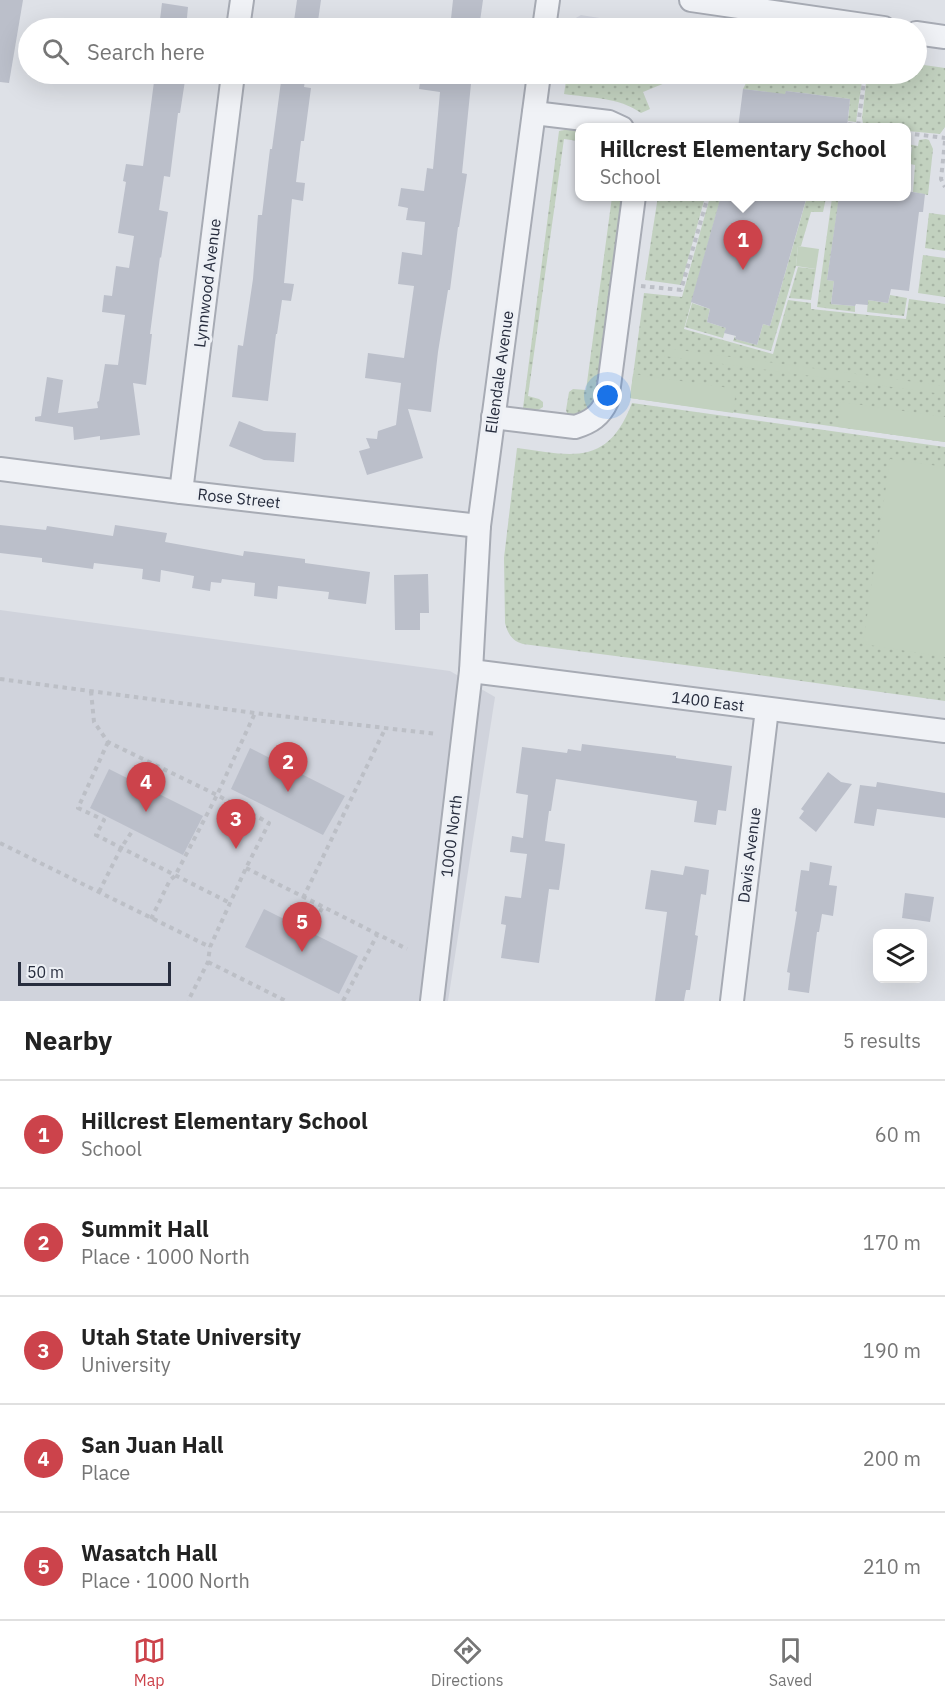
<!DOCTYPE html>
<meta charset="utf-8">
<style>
:root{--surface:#fff;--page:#f6f6f6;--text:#222;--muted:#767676;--line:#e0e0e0;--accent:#cc434b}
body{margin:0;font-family:"IBM Plex Sans",sans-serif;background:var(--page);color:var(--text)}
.controls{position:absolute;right:18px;bottom:18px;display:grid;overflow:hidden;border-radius:12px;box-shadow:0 6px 24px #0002}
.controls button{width:54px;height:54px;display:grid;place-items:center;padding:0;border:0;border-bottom:2px solid var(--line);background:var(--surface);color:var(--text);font:30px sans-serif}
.scale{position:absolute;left:18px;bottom:15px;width:153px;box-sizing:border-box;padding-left:6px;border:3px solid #272d3e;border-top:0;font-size:16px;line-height:21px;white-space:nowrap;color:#272d3e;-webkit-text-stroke:4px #edf0f5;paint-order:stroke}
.you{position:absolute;left:608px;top:396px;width:21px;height:21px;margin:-15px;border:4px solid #fff;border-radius:50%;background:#1a73e8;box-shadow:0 0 0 9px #1a73e833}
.badge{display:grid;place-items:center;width:39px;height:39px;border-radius:50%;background:var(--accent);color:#fff;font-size:20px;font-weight:700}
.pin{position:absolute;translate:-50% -50px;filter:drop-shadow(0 2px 3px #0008)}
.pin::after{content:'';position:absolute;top:32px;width:21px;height:18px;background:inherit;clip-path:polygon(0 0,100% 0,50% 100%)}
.popup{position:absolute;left:575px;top:123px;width:336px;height:78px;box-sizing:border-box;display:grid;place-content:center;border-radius:12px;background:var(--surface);filter:drop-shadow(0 2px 4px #0005);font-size:20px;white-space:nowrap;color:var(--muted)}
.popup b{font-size:22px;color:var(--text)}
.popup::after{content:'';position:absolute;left:50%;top:100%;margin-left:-12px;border:12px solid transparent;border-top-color:var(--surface)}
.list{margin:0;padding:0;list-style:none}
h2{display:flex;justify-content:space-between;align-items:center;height:78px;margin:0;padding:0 24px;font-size:26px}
h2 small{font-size:20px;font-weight:400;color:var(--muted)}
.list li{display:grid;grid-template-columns:39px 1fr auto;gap:18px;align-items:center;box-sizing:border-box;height:108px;padding:0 24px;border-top:2px solid var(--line)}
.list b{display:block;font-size:22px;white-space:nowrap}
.list p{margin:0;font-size:20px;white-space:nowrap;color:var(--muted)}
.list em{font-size:20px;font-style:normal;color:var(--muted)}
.icon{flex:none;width:33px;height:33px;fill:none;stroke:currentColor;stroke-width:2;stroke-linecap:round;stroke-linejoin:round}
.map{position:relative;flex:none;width:945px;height:1001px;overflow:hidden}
.search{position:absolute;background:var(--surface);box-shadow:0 6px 24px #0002;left:18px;right:18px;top:18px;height:66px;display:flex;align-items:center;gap:15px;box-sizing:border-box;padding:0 21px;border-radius:33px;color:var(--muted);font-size:22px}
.sheet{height:618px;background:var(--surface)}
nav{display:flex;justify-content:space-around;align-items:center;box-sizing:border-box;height:84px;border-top:2px solid var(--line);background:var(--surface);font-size:16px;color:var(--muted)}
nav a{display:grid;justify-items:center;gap:3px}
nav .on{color:var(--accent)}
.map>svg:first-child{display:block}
.built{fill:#d0d3dc}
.grass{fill:url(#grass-dots)}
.pitch{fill:#c2d1bf}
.building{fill:#bbbfca}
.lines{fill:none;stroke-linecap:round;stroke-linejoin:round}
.minor-casing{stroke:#a7abb4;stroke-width:26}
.path{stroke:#bcbfc6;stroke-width:4;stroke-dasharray:4.5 4.5;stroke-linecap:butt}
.minor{stroke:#f0f2f6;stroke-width:22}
.labels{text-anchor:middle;stroke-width:6;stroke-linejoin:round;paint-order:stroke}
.street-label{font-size:16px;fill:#272d3e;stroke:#edf0f5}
</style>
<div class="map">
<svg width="945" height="1001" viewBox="0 0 945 1001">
<defs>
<pattern id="grass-dots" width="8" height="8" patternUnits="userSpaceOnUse" patternTransform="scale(1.5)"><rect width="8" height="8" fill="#c2d1bf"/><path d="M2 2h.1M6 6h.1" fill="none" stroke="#a7b4a5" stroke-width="1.8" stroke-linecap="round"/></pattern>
</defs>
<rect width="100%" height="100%" fill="#dee1e7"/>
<g class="built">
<polygon points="581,15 661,28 572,28 574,19"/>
<polygon points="0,610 450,671 495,697 448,1001 0,1001"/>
</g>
<g class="grass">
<polygon points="602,19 661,28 600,28"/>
<path d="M 917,64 L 945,68 L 945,127 L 940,134 L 907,131 L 906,128 C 892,128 876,129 863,123 L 862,118 L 867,74 L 916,74 Z"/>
<path d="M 567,74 L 687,74 L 643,92 L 650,109 L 641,113 C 619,97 590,98 564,94 Z"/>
<polygon points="778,74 863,74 856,122 848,121 850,99 786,91 784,104 768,92 743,89 748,79 752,77 777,80"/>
<polygon points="570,129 579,132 579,140 578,141 564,139 528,396 539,399 543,402 543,407 538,410 523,408 559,131"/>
<polygon points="926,139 929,140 933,149 928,195 913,192 915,165 910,164 912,147 906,146 907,144 918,146 919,140"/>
<polygon points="658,196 705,197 681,285 645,280"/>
<path d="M 612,197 L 622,197 L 595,398 C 591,410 579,417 567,413 L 566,410 L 569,392 L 573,389 L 586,390 Z"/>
<polygon points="710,197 721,197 684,329 773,354 788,300 811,303 811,309 906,319 909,299 945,304 945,442 630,398 644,293 682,297"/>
<polygon points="807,197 826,198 823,212 811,212 801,246 798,246 796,266 771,351 733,341 735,336 736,339 757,345 763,324 770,326"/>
<polygon points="832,198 839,199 827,280 834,281 831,304 855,306 855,312 817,307"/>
<polygon points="929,213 945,215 945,251 925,248"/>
<polygon points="923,255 945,258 945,297 918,293"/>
<polygon points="798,267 816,269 811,300 789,298"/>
<polygon points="890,295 907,298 904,316 867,312 868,300 888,303"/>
<polygon points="692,303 710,309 707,322 726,328 723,338 685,327"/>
<path d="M 632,403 L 945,447 L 945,701 L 708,668 L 523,644 C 512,641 508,634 505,623 L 504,558 L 517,448 C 574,456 608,466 632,403 Z"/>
</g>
<g class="pitch">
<polygon points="798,246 819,249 816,269 796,266"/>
<polygon points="665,348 944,386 943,394 664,356"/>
<polygon points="633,374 736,389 733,413 630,398"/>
<polygon points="841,402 945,417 945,442 838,427"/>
<polygon points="890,459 945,467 945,657 863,644"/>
</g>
<g class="building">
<polygon points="0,0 23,0 9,83 0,82"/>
<polygon points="297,0 321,0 317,28 293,28"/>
<polygon points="453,0 483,0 479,28 450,28"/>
<polygon points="162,3 188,7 186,28 159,28"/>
<polygon points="155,74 186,74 180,113 178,113 170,177 164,176 159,210 168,212 161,258 160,257 150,334 152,334 146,385 133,383 140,435 100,440 100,436 74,440 73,427 35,421 35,417 41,416 47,377 63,380 58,413 98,408 97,402 99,401 105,364 118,365 125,315 102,312 104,295 112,296 116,266 129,268 134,236 118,233 126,182 123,181 126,164 143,166"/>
<polygon points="282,74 306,74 304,87 311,88 304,141 301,141 296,182 305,183 303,201 292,199 284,283 294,284 291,301 282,300 277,334 276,334 268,401 232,397 238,345 243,346 253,279 258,215 262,215 270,149 272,149"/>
<polygon points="421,74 472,74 462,173 467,174 459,227 458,227 450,290 448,290 438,352 431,412 408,409 423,458 367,475 359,451 370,448 366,438 377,439 378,431 396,425 401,383 365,378 368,353 404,358 414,286 398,284 402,252 422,255 425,222 406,220 408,208 398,206 401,188 424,191 427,168 433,169 440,92 419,89"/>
<polygon points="743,89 785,94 786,91 850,99 847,128 738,128"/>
<polygon points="906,191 925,194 923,212 919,212 909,291 891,289 888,303 868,300 868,305 856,304 855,306 831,304 834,281 827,280 839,196 906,196"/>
<polygon points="721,196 807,196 770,326 763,324 757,345 735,339 736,336 724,333 726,328 707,322 710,309 691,302"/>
<polygon points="239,421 264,431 296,433 294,462 264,460 229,446"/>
<polygon points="0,525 46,530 47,526 113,536 115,525 167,533 165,542 243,556 244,551 305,559 305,563 370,572 366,604 328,599 329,592 278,586 277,599 254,596 255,583 222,579 221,583 211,582 210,591 192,588 194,576 161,570 160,582 142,579 143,569 94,563 93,569 42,562 42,558 0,553"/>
<polygon points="428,574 429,613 420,613 420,630 395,630 394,575"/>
<polygon points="582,744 676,756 676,758 732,766 726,811 718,810 716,825 694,822 697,801 556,779 551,811 549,811 545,841 565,844 564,854 559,890 549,889 539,963 501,958 506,925 501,924 505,896 521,898 527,854 510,852 512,836 523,838 528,795 516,793 522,747 567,753 568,749 581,751"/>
<polygon points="250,748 345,796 323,835 231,789"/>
<polygon points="109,769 203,816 183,855 90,808"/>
<polygon points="828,772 841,782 852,784 816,832 799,818 804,811 801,809"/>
<polygon points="877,782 945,793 945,818 877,809 874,826 854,823 860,785 876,787"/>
<polygon points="810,862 832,866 829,885 837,886 833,916 822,914 819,932 817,932 809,993 788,990 790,973 787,972 797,912 795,911 801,870 809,871"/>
<polygon points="685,866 709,870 706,895 701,894 695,935 698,936 690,990 686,990 684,1001 655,1001 667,912 645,909 651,870 683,875"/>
<polygon points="905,893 934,897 930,922 902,918"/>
<polygon points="264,909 358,956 339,994 245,947"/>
</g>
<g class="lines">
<g class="minor-casing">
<g id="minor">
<polyline points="691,0 884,28"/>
<polyline points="238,28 242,0"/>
<polyline points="544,28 548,0"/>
<polyline points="916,33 945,37"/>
<polyline points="534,113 609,122 622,128"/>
<path d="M 493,417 L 575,427 C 591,422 600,416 607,401 L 634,196"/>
<polyline points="0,469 181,492 479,526"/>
<polyline points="181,492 233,74"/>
<polyline points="471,671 945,731"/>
<polyline points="432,1001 471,671 479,526 539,74"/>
<polyline points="732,1001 767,709"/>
</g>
</g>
<g class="path">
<polyline points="848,124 870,128"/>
<polyline points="858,126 865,74"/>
<polyline points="906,133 945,138"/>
<polyline points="945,141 941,179 945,187"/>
<polyline points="641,286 681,290 708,196"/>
<polyline points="0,679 255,713 437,734"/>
<polyline points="91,691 94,722 108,742 217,795 269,823 246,868 210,947 208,962 188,1001"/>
<polyline points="108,742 78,808 104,820 96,835 230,903"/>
<polyline points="0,843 210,947"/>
<polyline points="246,868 407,949"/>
<polyline points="99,892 121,848 133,830"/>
<polyline points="303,898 385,729"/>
<polyline points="151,919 170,880 175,876 217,795 255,713"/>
<polyline points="312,928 322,908"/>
<polyline points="208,962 286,1001"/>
<polyline points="343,1001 377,935"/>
</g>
<use href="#minor" class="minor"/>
</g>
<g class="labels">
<g class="street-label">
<text transform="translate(207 283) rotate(-83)" y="6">Lynnwood Avenue</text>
<text transform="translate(499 372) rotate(-82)" y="6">Ellendale Avenue</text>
<text transform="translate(239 498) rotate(6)" y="6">Rose Street</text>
<text transform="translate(708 701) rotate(7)" y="6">1400 East</text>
<text transform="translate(451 836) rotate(-83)" y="6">1000 North</text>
<text transform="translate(749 855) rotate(-83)" y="6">Davis Avenue</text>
</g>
</g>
</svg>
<div class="controls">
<button><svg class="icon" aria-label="layers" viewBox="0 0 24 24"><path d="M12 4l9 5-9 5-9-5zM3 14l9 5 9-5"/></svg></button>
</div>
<div class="scale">50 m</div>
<div class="you"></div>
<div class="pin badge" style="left:743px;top:270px">1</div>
<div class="popup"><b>Hillcrest Elementary School</b>School</div>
<div class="pin badge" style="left:288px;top:792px">2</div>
<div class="pin badge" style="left:236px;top:849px">3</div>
<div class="pin badge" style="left:146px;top:812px">4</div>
<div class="pin badge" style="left:302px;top:952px">5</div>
<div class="search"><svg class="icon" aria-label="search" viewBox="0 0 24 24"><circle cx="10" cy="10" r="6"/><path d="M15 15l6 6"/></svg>Search here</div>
</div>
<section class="sheet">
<h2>Nearby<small>5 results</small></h2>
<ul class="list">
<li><span class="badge">1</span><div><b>Hillcrest Elementary School</b><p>School</p></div><em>60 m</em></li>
<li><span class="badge">2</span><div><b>Summit Hall</b><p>Place · 1000 North</p></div><em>170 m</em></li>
<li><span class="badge">3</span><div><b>Utah State University</b><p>University</p></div><em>190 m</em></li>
<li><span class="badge">4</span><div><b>San Juan Hall</b><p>Place</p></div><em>200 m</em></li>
<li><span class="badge">5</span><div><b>Wasatch Hall</b><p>Place · 1000 North</p></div><em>210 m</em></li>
</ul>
</section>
<nav>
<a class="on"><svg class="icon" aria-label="map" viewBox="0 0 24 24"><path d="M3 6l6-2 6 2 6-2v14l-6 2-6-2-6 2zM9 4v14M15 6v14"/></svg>Map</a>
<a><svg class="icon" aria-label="directions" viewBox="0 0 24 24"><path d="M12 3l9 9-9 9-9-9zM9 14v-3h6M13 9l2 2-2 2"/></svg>Directions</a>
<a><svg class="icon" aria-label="saved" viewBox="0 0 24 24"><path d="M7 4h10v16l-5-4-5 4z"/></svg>Saved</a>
</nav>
